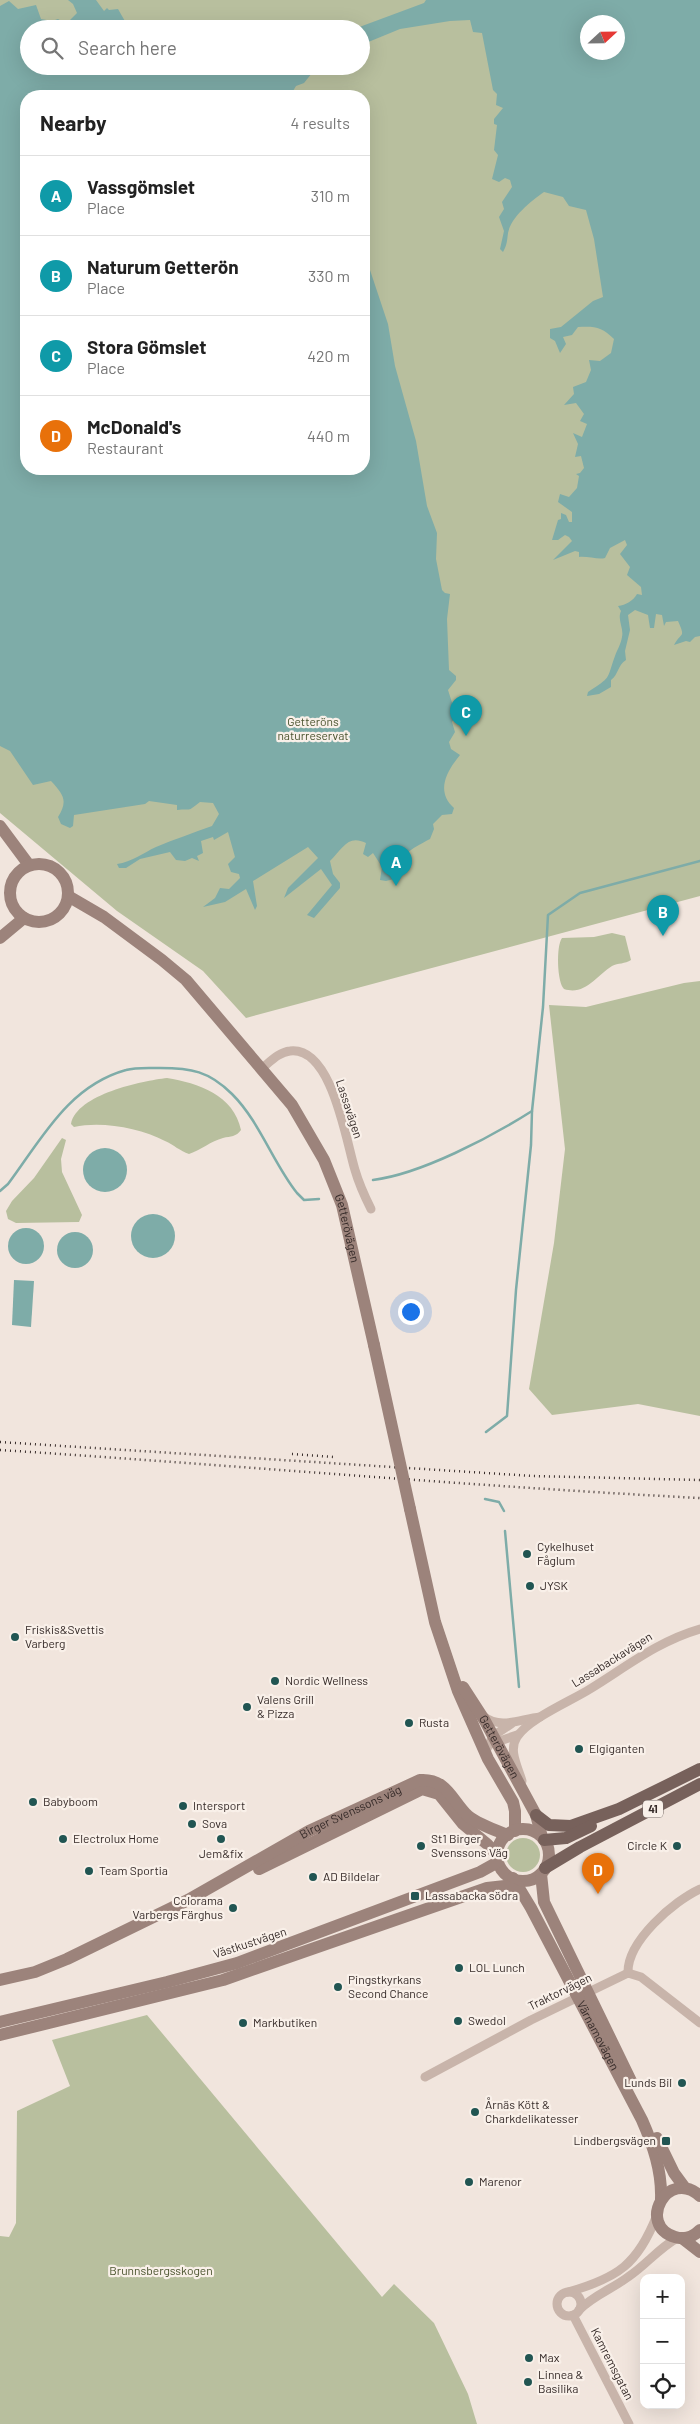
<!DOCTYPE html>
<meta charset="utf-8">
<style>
:root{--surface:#fff;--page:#f6f6f6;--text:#222;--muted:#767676;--line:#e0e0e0;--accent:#db2777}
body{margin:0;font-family:Barlow,sans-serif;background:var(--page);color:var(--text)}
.controls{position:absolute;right:15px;bottom:15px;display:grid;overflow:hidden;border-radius:10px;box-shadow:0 5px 20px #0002}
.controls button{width:45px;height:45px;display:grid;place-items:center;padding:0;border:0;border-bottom:1px solid var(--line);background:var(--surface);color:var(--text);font:25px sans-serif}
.compass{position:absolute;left:580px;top:15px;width:45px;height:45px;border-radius:50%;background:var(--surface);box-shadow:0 5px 20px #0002;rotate:68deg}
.you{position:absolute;left:410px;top:1311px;width:18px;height:18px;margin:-12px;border:4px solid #fff;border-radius:50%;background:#1a73e8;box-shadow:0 0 0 8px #1a73e833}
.badge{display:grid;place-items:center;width:32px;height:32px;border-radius:50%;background:var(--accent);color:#fff;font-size:16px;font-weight:700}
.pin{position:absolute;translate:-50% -41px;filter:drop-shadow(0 1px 2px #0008)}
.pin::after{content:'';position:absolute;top:26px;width:18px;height:15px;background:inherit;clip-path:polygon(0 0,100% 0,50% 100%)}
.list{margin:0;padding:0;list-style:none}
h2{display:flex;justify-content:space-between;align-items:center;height:65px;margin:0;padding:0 20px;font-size:21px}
h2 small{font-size:16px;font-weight:400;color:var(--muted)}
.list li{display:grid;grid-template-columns:32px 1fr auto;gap:15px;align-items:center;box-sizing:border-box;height:80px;padding:0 20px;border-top:1px solid var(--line)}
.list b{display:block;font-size:19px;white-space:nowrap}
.list p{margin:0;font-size:16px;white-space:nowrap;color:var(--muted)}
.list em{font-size:16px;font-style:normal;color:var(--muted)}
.icon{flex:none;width:28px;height:28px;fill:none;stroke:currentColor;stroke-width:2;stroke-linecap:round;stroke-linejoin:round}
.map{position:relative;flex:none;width:700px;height:2424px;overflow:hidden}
.search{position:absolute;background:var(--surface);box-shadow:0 5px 20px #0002;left:20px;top:20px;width:350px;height:55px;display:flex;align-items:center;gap:12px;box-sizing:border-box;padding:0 18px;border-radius:28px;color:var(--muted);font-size:19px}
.panel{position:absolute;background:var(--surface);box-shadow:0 5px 20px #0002;left:20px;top:90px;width:350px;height:385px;border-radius:20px}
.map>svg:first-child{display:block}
.green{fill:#b8bf9e;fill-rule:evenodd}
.water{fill:#7eaca8;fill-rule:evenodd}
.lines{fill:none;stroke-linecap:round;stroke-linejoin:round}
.stream{stroke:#7eaca8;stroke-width:2.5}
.street{stroke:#c8b4aa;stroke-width:9}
.secondary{stroke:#9c837b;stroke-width:12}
.primary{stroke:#77615b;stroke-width:12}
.rail{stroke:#362b29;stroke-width:2.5;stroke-dasharray:1 4;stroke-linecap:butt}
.secondary-bridge{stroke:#9c837b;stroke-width:12}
.poi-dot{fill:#215552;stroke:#f9f0e9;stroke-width:2}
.labels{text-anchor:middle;stroke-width:4.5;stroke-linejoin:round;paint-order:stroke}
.shield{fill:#f9f0e9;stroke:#706663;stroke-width:1}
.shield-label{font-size:11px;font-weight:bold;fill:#362b29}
.park-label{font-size:12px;fill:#4a532e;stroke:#f9f0e9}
.street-label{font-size:12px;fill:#362b29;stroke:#f9f0e9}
.poi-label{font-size:12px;fill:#362b29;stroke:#f9f0e9;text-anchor:start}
</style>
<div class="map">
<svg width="700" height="2424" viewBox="0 0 700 2424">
<rect width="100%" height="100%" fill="#f1e5dd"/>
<g class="green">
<path d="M 0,0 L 700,0 L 700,896 L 246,1018 L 203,971 L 117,911 L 0,813 ZM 588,22 L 618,22 L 618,52 L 588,52 ZM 29,29 L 361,29 L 361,66 L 29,66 ZM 26,96 L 364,96 L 364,469 L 26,469 Z"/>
<path d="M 612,933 L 625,936 L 631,960 C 625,964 618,963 612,966 C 596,976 585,996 564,989 C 557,982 556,946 562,938 L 594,937 Z"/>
<polygon points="700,981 700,1416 638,1404 552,1415 529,1389 554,1243 565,1149 549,1005 586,1007 684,983"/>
<path d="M 167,1078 C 198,1083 234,1095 241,1130 C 236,1137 231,1136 223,1138 C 211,1141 201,1150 189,1154 C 180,1151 174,1145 165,1141 C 140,1128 102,1121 74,1127 L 71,1124 C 77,1094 142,1081 167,1078 Z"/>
<polygon points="62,1138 66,1140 61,1159 62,1172 82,1215 79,1222 16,1223 8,1219 6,1211 12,1201 34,1178"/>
<circle cx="523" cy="1855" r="17"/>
<polygon points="147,2015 382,2297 394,2284 434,2323 468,2394 477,2424 0,2424 0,2236 9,2237 16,2223 17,2111 70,2086 52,2040"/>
</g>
<g class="water">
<path d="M 68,0 L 96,0 L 104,11 L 107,8 L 109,10 L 118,9 L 126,23 L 132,24 L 133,29 L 29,29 L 29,66 L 316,68 L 304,83 L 296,86 L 290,96 L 26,96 L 26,469 L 364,469 L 364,252 L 388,324 L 395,366 L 416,441 L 427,506 L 437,533 L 436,559 L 442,590 L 445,593 L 450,594 L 447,619 L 449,670 L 456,676 L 456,680 L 448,690 L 456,715 L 452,722 L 455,732 L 449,742 L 451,749 L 460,755 C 447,771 435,791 454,808 L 452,814 L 442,815 L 433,824 L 434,829 L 430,839 C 411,849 397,856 394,879 L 386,881 L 380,880 L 382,867 L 373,853 L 368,857 L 363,854 L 366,843 C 348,834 343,848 330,861 L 333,874 L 340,883 L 340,888 L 314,918 L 307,915 L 332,885 L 321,869 L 284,898 L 288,888 L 318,858 L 308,847 L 253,881 L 257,906 L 255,910 L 246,889 L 225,902 L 203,907 L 215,898 L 220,888 L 229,889 L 240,878 L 239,874 L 231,872 L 228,864 L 235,857 L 228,832 L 214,840 L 213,837 L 201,841 L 203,853 L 197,856 L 199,861 L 192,858 L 185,861 L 176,860 L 170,852 L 140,859 L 126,868 L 119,868 L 117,864 C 132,862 143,853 156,847 C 175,839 193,833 212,826 L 219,814 L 213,803 L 200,802 C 186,813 193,808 177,810 L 177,805 L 149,801 L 145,804 L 74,815 L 73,826 L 70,828 L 61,824 L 58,817 C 68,801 64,795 51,781 L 33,785 L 10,751 L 0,746 L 0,6 L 9,1 L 18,9 L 36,5 L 41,19 L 52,21 L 58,19 L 66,24 L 77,13 L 73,4 Z"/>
<path d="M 426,0 L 700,0 L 700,636 L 695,637 L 690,642 L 686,641 L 674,645 C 681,631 686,639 678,621 L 666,622 L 664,626 L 662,615 L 656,614 L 654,628 L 650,628 L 648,615 L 635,610 L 628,615 L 630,630 L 625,651 L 626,660 C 617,666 619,674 611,680 L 611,687 L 599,694 L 587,696 L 588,692 C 612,676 606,681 615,656 C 617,650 621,644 622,637 C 624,628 617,620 621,611 L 618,606 C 626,605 633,601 637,594 L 642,595 L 641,587 L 627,575 L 630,567 L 620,554 L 627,545 L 625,540 L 610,548 L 605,558 C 599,560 587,556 579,557 L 579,552 L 575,551 L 553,560 L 572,541 L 569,537 L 565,535 L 558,540 L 552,540 L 558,520 L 561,519 L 561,513 L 566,515 L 569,522 L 572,522 L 572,512 L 558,502 L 560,494 L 569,497 L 577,488 L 579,476 L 576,474 L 580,473 L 584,468 L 581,456 L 575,457 L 578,444 L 573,433 L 582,437 L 587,424 L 580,421 L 584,414 L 576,403 L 564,405 L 574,394 L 573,387 L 586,382 L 591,370 L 589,360 L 600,361 L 611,353 L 614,339 C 602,327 595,326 578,327 L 572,335 L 563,337 L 566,344 L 560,353 L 555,341 L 550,338 L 550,329 L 561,327 L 593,301 L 603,297 L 594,239 L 586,210 L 569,206 L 563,197 L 544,192 C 531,201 511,217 508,233 C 507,241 507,245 503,252 L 500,249 L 504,231 L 499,217 L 504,209 L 502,202 L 512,187 L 510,180 L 505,178 L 499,182 L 492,179 L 498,155 L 494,150 L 497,125 L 494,124 L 494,119 L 503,108 L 496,105 L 497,94 L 493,90 L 482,33 L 473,32 L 470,20 L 450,21 L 400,29 L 361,45 L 361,29 L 354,29 L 424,3 ZM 588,22 L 618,22 L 618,52 L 588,52 Z"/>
<circle cx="105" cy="1170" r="22"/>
<circle cx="153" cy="1236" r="22"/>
<circle cx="26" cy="1246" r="18"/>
<circle cx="75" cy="1250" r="18"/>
<polygon points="14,1280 34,1281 31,1327 12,1325"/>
</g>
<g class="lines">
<g class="stream">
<path d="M 373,1180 C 421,1174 491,1137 532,1111 L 543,1007 L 548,915 L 580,893 L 700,861"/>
<path d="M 0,1191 L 8,1184 C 41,1140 68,1086 126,1070 C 136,1067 149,1068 160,1068 C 191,1068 209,1071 232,1094 C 260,1122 273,1163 297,1193 L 304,1200 L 319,1199"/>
<polyline points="486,1432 507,1416 516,1290 531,1145 532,1111"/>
<polyline points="485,1499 499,1502 504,1511"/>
<polyline points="505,1531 519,1687"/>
</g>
<g class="street">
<path d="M 261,1069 C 270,1062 279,1052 290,1051 C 332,1046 346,1141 355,1170 C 359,1184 365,1197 371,1209"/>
<path d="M 483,1716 C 501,1730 520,1719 540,1717"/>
<polyline points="491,1744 517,1735"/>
<polyline points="485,1753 493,1736 511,1724"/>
<path d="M 522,1781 C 518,1767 508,1750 517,1737 C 528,1719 571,1701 590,1689 C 626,1667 658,1641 700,1629"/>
<path d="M 628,1973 C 627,1941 674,1901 700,1889"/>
<polyline points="425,2077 531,2020 628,1973 641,1977 700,2023"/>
<path d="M 568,2292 C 618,2278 638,2264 657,2215"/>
<circle cx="569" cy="2304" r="12"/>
<path d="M 579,2310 C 594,2295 612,2289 628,2277 C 646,2265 658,2249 677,2238"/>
<polyline points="573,2315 629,2424"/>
</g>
<g class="secondary">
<polyline points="0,826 29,865"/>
<circle cx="39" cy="893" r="29"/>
<path id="s1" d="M 68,896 L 104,917 L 162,960 L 186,980 L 292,1105 L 324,1160 L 342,1205 L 374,1345"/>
<polyline points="0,938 24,918"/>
<polyline points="410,1509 435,1622 458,1691 488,1759 513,1802 515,1811 515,1831"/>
<path id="s2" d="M 463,1687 L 485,1721 L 536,1815 L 542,1837"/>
<circle cx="523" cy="1855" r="26"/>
<polyline points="259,1869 422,1789 439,1794 463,1824 487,1844 498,1856"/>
<polyline points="541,1874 544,1902 631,2081"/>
<path id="s3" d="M 513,1878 L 531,1908 L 642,2120 C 653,2145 662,2171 661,2199"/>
<path id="s4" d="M 0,1980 L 35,1972 L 67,1959 L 188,1900 L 309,1831 L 420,1780 C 447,1778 452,1801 468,1816 C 479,1825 495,1830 508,1835"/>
<polyline points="0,2022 167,1982 237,1963 480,1872 498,1862"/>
<polyline points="0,2035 223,1980 487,1888 505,1886 521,1893"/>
<polyline points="657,2138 674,2173 685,2188"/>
<path d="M 700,2196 C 668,2167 636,2225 675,2237 C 684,2240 693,2237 700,2230"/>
<polyline points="682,2238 700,2252"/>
</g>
<g class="primary">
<polyline points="536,1815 549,1825 571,1826 619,1809 700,1769"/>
<polyline points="544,1840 566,1838 591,1826"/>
<polyline points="545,1868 580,1847 700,1784"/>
</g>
<g class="rail">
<polyline points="0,1442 533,1476 700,1480"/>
<path d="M 0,1450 C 233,1465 466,1486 700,1498"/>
<polyline points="292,1454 334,1457"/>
</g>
<polyline class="secondary-bridge" points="374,1345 410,1509"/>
</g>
<g class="poi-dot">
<circle cx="527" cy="1554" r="5"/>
<circle cx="530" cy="1586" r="5"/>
<circle cx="15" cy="1637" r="5"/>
<circle cx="275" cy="1681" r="5"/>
<circle cx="247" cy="1707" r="5"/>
<circle cx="409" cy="1723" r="5"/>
<circle cx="579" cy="1749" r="5"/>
<circle cx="33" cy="1802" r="5"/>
<circle cx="183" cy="1806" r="5"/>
<circle cx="192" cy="1824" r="5"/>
<circle cx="63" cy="1839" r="5"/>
<circle cx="221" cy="1839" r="5"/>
<circle cx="421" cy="1846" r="5"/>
<circle cx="677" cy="1846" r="5"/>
<circle cx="89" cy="1871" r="5"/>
<circle cx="313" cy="1877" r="5"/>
<rect x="410" y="1891" width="10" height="10" rx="2.5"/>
<circle cx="233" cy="1908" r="5"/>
<circle cx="459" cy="1968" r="5"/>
<circle cx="338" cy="1987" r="5"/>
<circle cx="458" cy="2021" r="5"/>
<circle cx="243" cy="2023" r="5"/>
<circle cx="682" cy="2083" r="5"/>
<circle cx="475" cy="2112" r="5"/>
<rect x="661" y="2136" width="10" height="10" rx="2.5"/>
<circle cx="469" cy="2182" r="5"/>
<circle cx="529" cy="2358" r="5"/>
<circle cx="528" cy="2382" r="5"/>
</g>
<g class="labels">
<rect class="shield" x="643" y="1800.5" width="20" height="17" rx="4"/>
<g class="shield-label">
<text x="653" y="1813">41</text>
</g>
<g class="park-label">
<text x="313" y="726">Getteröns<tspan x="313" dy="14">naturreservat</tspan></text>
<text x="161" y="2275">Brunnsbergsskogen</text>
</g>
<g class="street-label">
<text transform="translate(349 1109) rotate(72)" y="4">Lassavägen</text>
<text dy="4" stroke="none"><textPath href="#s1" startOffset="445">Getterövägen</textPath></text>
<text transform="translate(612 1660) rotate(-32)" y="4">Lassabackavägen</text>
<text dy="4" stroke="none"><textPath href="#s2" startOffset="70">Getterövägen</textPath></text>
<text dy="4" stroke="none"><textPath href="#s4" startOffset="390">Birger Svenssons väg</textPath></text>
<text transform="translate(250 1943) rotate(-18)" y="4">Västkustvägen</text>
<text transform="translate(560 1992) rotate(-26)" y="4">Traktorvägen</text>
<text dy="4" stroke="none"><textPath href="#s3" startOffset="179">Värnamovägen</textPath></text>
<text transform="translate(612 2364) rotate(63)" y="4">Kamremsgatan</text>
</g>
<g class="poi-label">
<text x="537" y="1551">Cykelhuset<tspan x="537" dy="14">Fåglum</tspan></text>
<text x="540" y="1590">JYSK</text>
<text x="25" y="1634">Friskis&amp;Svettis<tspan x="25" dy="14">Varberg</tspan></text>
<text x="285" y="1685">Nordic Wellness</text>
<text x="257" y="1704">Valens Grill<tspan x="257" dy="14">&amp; Pizza</tspan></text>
<text x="419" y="1727">Rusta</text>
<text x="589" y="1753">Elgiganten</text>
<text x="43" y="1806">Babyboom</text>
<text x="193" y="1810">Intersport</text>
<text x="202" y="1828">Sova</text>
<text x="73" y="1843">Electrolux Home</text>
<text x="431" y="1843">St1 Birger<tspan x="431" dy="14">Svenssons Väg</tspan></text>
<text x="667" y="1850" text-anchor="end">Circle K</text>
<text x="221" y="1858" text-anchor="middle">Jem&amp;fix</text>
<text x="99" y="1875">Team Sportia</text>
<text x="323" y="1881">AD Bildelar</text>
<text x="425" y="1900">Lassabacka södra</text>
<text x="223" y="1905" text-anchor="end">Colorama<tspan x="223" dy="14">Varbergs Färghus</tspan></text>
<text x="469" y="1972">LOL Lunch</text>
<text x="348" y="1984">Pingstkyrkans<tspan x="348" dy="14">Second Chance</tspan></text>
<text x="468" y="2025">Swedol</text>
<text x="253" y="2027">Markbutiken</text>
<text x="672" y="2087" text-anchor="end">Lunds Bil</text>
<text x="485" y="2109">Årnäs Kött &amp;<tspan x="485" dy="14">Charkdelikatesser</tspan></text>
<text x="656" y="2145" text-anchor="end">Lindbergsvägen</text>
<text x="479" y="2186">Marenor</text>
<text x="539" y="2362">Max</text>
<text x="538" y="2379">Linnea &amp;<tspan x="538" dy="14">Basilika</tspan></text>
</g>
</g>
</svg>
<div class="controls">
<button>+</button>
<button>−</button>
<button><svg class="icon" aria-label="locate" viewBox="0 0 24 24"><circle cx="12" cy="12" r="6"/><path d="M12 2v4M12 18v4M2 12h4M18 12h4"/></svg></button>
</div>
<svg class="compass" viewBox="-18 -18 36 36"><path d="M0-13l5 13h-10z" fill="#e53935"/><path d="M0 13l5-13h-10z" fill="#767676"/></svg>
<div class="you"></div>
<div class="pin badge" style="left:396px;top:886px;background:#0f9aa8">A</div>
<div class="pin badge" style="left:663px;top:936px;background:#0f9aa8">B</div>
<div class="pin badge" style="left:466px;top:736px;background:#0f9aa8">C</div>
<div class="pin badge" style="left:598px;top:1894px;background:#e8710a">D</div>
<div class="search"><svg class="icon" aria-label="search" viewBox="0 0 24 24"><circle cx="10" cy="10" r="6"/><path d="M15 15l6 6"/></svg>Search here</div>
<section class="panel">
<h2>Nearby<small>4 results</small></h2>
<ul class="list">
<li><span class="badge" style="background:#0f9aa8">A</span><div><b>Vassgömslet</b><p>Place</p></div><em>310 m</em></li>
<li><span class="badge" style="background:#0f9aa8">B</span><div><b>Naturum Getterön</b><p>Place</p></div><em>330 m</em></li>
<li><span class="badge" style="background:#0f9aa8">C</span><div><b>Stora Gömslet</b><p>Place</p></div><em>420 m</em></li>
<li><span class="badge" style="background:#e8710a">D</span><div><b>McDonald's</b><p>Restaurant</p></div><em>440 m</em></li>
</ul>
</section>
</div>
